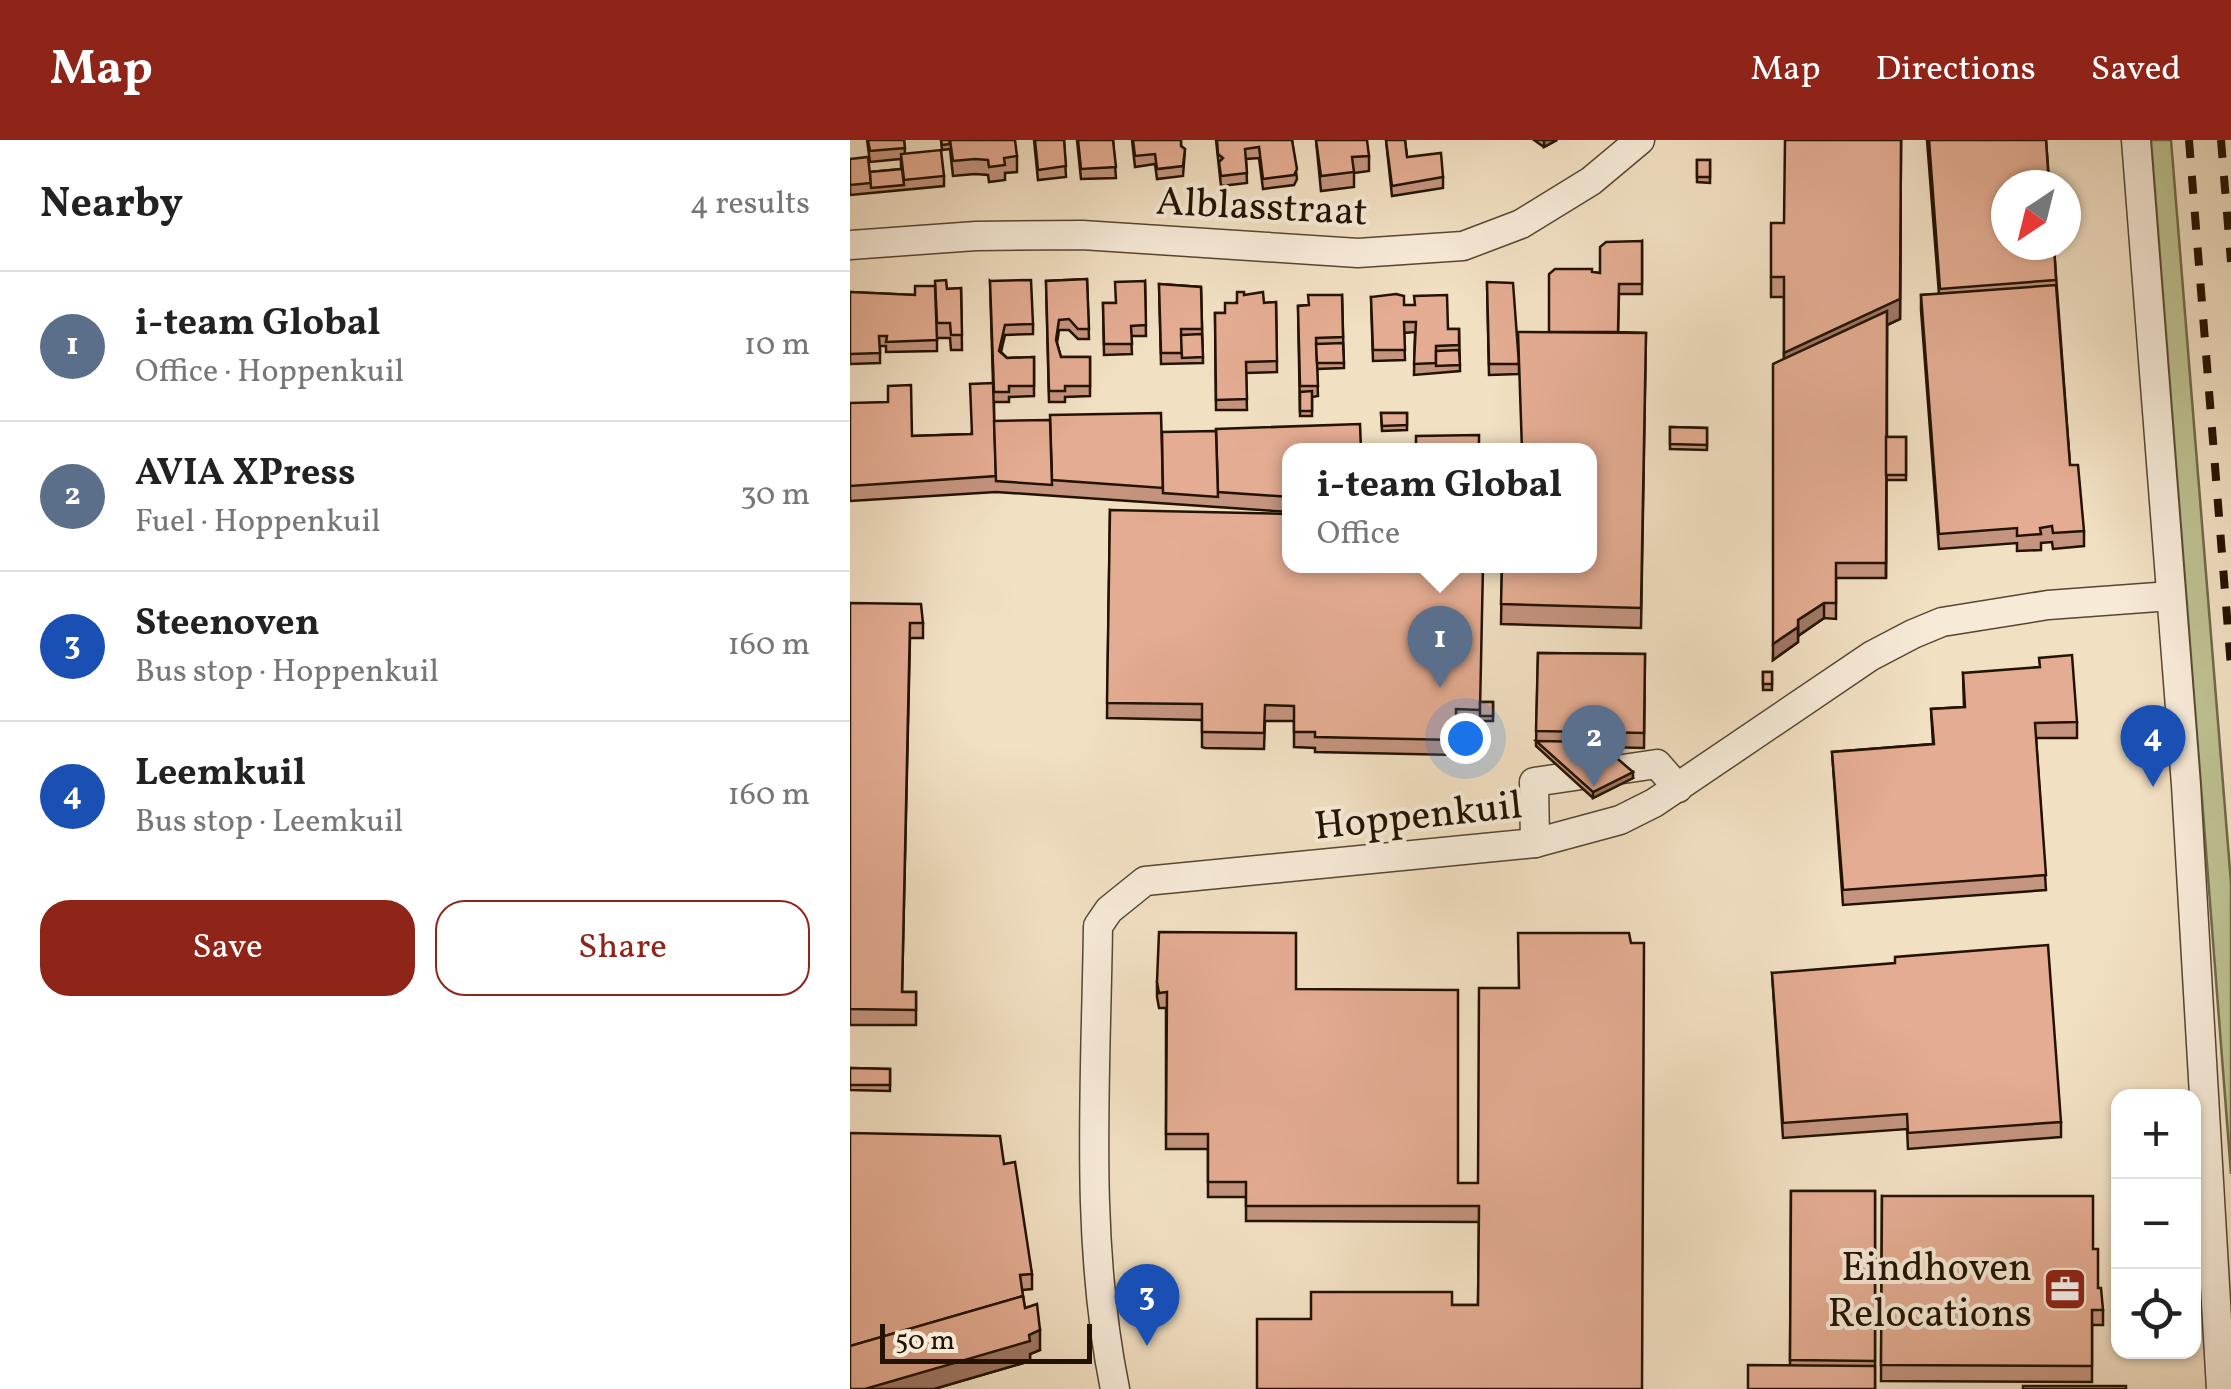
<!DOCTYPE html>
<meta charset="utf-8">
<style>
:root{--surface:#fff;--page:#f6f6f6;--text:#222;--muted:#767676;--line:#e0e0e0;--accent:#8f2418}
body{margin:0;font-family:Vollkorn,serif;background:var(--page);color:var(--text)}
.controls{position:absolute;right:30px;bottom:30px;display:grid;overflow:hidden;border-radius:20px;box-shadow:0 2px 8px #0004}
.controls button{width:90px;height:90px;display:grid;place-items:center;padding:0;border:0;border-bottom:2px solid var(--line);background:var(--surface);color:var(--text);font:50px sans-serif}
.compass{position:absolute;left:1141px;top:30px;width:90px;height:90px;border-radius:50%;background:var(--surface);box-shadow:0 2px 8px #0004;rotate:215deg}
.scale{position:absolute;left:30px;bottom:25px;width:212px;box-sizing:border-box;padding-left:10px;border:5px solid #231200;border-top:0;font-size:28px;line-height:35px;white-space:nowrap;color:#231200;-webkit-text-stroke:8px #f7ebd8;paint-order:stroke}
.you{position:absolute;left:615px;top:598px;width:35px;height:35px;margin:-25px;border:8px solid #fff;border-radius:50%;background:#1a73e8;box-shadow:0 0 0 15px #1a73e833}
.badge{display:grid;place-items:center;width:65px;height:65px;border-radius:50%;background:var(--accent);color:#fff;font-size:32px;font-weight:700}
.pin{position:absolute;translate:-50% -82px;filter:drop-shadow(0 2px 5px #0008)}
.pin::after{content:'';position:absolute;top:52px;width:35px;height:30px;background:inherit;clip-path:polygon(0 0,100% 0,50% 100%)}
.popup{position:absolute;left:432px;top:303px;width:315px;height:130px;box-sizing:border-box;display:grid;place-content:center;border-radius:20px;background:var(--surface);filter:drop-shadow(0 2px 8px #0005);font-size:32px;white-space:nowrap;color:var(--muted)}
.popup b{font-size:38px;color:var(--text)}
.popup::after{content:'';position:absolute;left:50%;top:100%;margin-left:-20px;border:20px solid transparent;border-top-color:var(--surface)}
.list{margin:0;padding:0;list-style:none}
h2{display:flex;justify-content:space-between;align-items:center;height:130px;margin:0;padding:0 40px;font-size:42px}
h2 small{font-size:32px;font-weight:400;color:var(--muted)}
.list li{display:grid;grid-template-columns:65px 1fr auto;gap:30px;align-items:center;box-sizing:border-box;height:150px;padding:0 40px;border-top:2px solid var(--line)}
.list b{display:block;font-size:38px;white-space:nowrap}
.list p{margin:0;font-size:32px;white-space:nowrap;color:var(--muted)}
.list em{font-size:32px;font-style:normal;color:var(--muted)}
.actions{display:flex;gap:20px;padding:30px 40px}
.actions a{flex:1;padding:22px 0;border:2px solid var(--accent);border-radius:30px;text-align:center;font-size:35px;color:var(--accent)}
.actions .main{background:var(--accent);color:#fff}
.icon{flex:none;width:55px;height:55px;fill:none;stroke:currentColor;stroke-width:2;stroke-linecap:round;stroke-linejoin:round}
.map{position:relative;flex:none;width:1381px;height:1249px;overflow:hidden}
header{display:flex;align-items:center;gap:60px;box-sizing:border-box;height:140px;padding:0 50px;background:var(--accent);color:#fff}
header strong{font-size:48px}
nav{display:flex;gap:55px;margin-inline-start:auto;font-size:35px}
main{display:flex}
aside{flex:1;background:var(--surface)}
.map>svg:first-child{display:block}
.green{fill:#bec191;stroke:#706a48;stroke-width:2.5}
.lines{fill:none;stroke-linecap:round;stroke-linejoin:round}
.minor-casing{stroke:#574631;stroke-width:31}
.minor{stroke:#f7ebd8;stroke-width:28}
.rail{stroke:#231200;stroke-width:8;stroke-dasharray:18 18;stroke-linecap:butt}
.wall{fill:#c4947e;stroke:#231200;stroke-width:2.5}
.shaded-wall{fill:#a07866;stroke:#231200;stroke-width:2.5}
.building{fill:#e4ac92;stroke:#231200;stroke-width:2.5}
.labels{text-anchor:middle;stroke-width:8;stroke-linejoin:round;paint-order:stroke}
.street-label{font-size:40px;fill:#231200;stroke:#f7ebd8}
.poi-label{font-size:40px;fill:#231200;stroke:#f7ebd8;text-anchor:end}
</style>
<header>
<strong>Map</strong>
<nav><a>Map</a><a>Directions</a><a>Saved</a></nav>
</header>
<main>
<aside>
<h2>Nearby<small>4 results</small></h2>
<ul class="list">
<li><span class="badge" style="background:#5c6f8a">1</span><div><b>i-team Global</b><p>Office · Hoppenkuil</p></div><em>10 m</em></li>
<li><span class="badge" style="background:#5c6f8a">2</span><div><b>AVIA XPress</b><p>Fuel · Hoppenkuil</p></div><em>30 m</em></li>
<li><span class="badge" style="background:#1a4fb4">3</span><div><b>Steenoven</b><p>Bus stop · Hoppenkuil</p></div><em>160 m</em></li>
<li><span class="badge" style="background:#1a4fb4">4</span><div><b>Leemkuil</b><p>Bus stop · Leemkuil</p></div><em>160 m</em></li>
</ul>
<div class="actions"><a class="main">Save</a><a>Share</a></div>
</aside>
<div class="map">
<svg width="1381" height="1249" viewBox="0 0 1381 1249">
<rect width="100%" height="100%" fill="#f2e0c3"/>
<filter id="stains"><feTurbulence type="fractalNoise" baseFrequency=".002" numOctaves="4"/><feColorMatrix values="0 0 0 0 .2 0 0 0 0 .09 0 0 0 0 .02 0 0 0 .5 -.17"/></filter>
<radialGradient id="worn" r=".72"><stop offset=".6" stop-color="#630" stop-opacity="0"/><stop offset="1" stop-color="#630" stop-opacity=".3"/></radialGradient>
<polygon class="green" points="1301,0 1321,0 1381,743 1381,1034"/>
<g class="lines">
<g class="minor-casing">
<g id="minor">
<polyline points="1286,0 1336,645 1371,1249"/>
<polyline points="0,105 126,96 232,95 508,113 613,106 671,84 741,41 790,0"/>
<polyline points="685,703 684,642 807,624 828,648"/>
<path d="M 265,1249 C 234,1098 246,940 248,786 L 259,770 L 295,741 L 685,703 L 770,680 L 804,663 L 1021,516 L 1063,494 L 1092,482 L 1198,465 L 1321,456"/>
</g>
</g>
<use href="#minor" class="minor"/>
<g class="rail">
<polyline points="1339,0 1381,527"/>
<polyline points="1371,0 1381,122"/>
</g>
</g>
<g class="wall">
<polygon points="17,0 54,0 55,14 94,36 94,46 0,55 0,19 20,32 51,29 51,19 20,22"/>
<polygon points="91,0 167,16 167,32 155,33 155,40 139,42 138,35 125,34 103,36 100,9 92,10"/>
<polygon points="184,0 214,0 216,37 188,40"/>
<polygon points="227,0 263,0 266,38 231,39"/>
<polygon points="282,0 331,0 331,6 335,9 333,36 307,39 305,24 285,27"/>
<polygon points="366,0 442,0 447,39 444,45 413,49 409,18 396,19 397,43 371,46"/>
<polygon points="466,0 519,16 519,31 504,33 504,47 471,51"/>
<polygon points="536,0 555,0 557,17 593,37 593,48 542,56"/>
<polygon points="684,0 707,0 694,7"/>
<polygon points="1051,0 1050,179 1037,185 1037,297 1056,297 1056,340 1036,340 1036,332 1036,438 986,438 986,479 974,478 948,496 948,502 923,520 934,219 934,157 921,157 921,137 934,83"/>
<polygon points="1077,0 1196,0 1220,325 1234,391 1234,406 1203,409 1202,402 1191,403 1191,410 1167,411 1167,403 1089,409 1071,170 1071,155 1089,154"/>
<polygon points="847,20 860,20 860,43 847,42"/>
<polygon points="792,101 792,154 769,154 768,192 796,193 791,488 651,484 652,426 699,192 742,132 750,133"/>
<polygon points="237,139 239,199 228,199 219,190 209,190 207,203 211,217 240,217 240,256 215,257 215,262 199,262 196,141"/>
<polygon points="140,141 183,184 183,194 155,195 151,212 157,218 184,217 184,256 159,257 159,262 144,262 144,281 312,292 440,310 440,372 146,352 0,361 0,263 62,296 121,294 143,243"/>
<polygon points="295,141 296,196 281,196 282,214 254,215 253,163 266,163"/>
<polygon points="637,142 669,224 669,234 639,235"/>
<polygon points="309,144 351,147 353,223 311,224"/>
<polygon points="111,148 112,210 101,210 100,198 87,198 87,211 36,212 36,206 30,206 30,223 0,224 0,152 65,155 97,149"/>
<polygon points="394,155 414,163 426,162 427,232 396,233 397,270 366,270 365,173 375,173"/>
<polygon points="492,155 494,228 467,229 468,256 462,257 462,276 450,276 448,166 459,165"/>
<polygon points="521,157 554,165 598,189 609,189 610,231 564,235 565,192 554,193 555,220 523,221"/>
<polygon points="531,273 557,273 557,290 532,291"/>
<polygon points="820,287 857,288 857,310 820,309"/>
<polygon points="260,370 630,562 643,562 643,581 630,581 630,585 606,585 606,615 465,612 465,608 444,607 444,581 415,581 414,609 355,608 352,607 352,580 257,578"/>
<polygon points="0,463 73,483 73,498 60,498 52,852 66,852 66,885 0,885"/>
<polygon points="688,513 795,514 794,608 754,607 783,638 743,658 686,606"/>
<rect x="913" y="532" width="9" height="18"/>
<polygon points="1113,533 1227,582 1227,598 1186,598 1196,750 993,765 982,612 1083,604 1081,569 1114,567"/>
<polygon points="922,833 1211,982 1211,997 1058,1009 1057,989 933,998"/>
<polygon points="307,842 446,849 608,1043 792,1249 461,1179 602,1165 628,1165 629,1082 396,1081 396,1057 358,1057 358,1009 316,1009 316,868 309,868 307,857"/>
<polygon points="0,928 40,929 40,951 0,950"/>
<polygon points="154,1024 182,1134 182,1149 172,1150 175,1168 190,1210 180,1214 180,1221 84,1249 0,1249"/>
<polygon points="941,1051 1025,1051 1025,1249 940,1225"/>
<polygon points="1032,1056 1243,1109 1248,1148 1253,1170 1253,1185 1242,1185 1242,1242 1031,1241"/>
</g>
<g class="shaded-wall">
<polygon points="694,0 707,0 694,7"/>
<polygon points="1051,0 1050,179 1037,185 1036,438 1037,185 934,233 934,213"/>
<polygon points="974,463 974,478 948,496 948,480"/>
<polygon points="948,487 948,502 923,520 923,504"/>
<polygon points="783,632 783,638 743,658 743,652"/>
<polygon points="190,1190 190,1210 180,1214 180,1221 84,1249 15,1249"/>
</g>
<g class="building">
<polygon points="18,0 54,0 55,8 20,11"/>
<polygon points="91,0 99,0 100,4 92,5"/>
<polygon points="100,0 165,0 167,16 154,18 155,25 139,27 138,20 125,19 103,21"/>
<polygon points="185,0 214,0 216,26 188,30"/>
<polygon points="228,0 263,0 266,27 231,29"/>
<polygon points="283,0 331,0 331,6 335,9 333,26 307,29 305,14 285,16"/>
<polygon points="367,0 442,0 447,29 444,35 413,39 409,7 395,9 397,33 371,36 369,22 373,18 368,14"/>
<polygon points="466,0 517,0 519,16 502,17 504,32 471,36"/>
<polygon points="536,0 555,0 557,17 591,13 593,37 542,46"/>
<polygon points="935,0 1051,0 1050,159 934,213 934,137 921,137 921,83 934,83"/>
<polygon points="1079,0 1196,0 1199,45 1156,45 1156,105 1204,105 1206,140 1090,149"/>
<polygon points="91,10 94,36 54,40 51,14"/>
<polygon points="18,17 21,43 0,45 0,19"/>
<rect x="847" y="20" width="13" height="17"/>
<polygon points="52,29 54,45 21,48 20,32"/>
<polygon points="792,101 792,144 769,144 768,192 699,192 699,134 705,129 742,129 742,132 750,133 750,107 756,102"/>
<polygon points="237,139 239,189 228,189 219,179 209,180 206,200 211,217 240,217 240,246 215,246 215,251 199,251 196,141"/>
<polygon points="96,140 97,149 111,148 112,195 101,195 100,183 87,183 85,141"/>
<polygon points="181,140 183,184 155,185 149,211 157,218 184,217 184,246 159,246 159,252 144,252 140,141"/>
<polygon points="295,141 296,185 281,186 282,204 254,204 253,163 266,163 265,142"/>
<polygon points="637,142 663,143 669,224 639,224"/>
<polygon points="309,144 351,147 352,189 331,189 332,213 311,213"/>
<polygon points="1206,145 1220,325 1228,325 1234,391 1203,393 1202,386 1190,388 1191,394 1167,396 1167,388 1089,394 1071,155"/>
<polygon points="65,146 85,146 87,200 36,202 37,196 29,196 30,213 0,214 0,152 65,155"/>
<polygon points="387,152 394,152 394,155 413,152 414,163 426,162 427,221 396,222 397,259 366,260 365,173 375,173 375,163 387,163"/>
<polygon points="546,154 554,156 554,165 565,165 564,156 597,155 598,189 609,189 609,205 586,206 586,223 564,224 566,182 554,182 555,210 523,210 521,157"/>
<polygon points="458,155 492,155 493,197 466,198 468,246 450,246 448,166 459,165"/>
<polygon points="1037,171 1036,423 986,423 986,463 974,463 948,480 948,487 923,504 923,224"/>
<polygon points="668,192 796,193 791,468 651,464 652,426 740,426 740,310 672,310"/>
<polygon points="352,194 353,217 332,218 331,195"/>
<polygon points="493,203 494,223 467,223 466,204"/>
<polygon points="609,210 610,225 586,226 586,211"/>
<polygon points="143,243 146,336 0,346 0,263 38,262 38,246 61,245 62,296 122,294 120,244"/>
<polygon points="462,251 462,271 450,271 450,252"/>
<polygon points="311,273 313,348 202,340 200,275"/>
<polygon points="531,273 557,273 557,285 532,286"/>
<polygon points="200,280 202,345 146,341 144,281"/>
<polygon points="510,284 511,310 440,310 440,357 368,352 366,289"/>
<polygon points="820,287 857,288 857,305 820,304"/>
<polygon points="366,291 368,357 313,353 312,292"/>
<polygon points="629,295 629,310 566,310 566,296"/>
<rect x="1036" y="297" width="20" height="38"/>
<polygon points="260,370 440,374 440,426 633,426 630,570 606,569 606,600 465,597 465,592 444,592 444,566 415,565 414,593 355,592 352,592 352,564 257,563"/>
<polygon points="0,463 71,464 73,483 60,483 52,852 66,852 66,870 0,869"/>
<polygon points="688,513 795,514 794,593 686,591"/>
<polygon points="1222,515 1227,582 1185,583 1196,735 993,750 982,612 1084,604 1081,569 1115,567 1113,533 1190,527 1189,518"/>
<rect x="913" y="532" width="9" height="12"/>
<rect x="630" y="562" width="13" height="14"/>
<polygon points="686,601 748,602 783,632 743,652"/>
<polygon points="309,792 446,793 446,849 608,850 608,1043 628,1043 629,848 669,848 668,793 779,793 781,803 794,803 792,1249 407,1249 407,1179 461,1179 461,1152 602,1152 602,1165 628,1165 629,1066 396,1066 396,1042 358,1042 358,994 316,994 317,852 309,853 307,842"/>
<polygon points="1198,805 1211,982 1058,993 1057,974 933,983 922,833 1045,823 1045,817"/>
<polygon points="0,928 40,929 40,945 0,945"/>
<polygon points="0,993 150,996 154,1024 165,1022 182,1134 170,1135 173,1156 0,1206"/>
<polygon points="941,1051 1025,1051 1025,1221 940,1220"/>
<polygon points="1032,1056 1243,1056 1243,1109 1248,1109 1248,1148 1251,1148 1253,1170 1242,1170 1242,1226 1031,1225"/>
<polygon points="173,1156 175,1168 187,1164 190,1190 179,1195 180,1201 15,1249 0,1249 0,1206"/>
<polygon points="898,1225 1025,1226 1025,1249 898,1249"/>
<rect x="1173" y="1246" width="103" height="3"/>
</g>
<defs>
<g id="office-square" transform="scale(2.25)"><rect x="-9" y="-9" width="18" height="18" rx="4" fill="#8f2418" stroke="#f7ebd8"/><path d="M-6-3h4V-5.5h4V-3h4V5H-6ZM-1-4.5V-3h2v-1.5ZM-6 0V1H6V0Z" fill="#fff"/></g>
</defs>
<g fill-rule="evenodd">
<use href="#office-square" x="1215" y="1149"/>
</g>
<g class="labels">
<g class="street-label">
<text transform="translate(412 65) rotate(3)" y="14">Alblasstraat</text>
<text transform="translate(568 674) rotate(-6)" y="14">Hoppenkuil</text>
</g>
<g class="poi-label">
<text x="1182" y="1140">Eindhoven<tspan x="1182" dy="46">Relocations</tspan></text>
</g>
</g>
<rect width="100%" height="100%" filter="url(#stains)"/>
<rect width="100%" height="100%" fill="url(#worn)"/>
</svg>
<div class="controls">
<button>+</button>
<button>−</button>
<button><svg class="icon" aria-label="locate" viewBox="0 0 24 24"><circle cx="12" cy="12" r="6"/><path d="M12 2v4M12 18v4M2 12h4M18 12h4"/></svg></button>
</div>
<svg class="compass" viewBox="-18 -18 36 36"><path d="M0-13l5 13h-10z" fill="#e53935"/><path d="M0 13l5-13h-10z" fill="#767676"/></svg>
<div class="scale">50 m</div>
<div class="you"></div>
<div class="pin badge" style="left:590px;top:548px;background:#5c6f8a">1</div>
<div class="popup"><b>i-team Global</b>Office</div>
<div class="pin badge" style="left:744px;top:647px;background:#5c6f8a">2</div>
<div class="pin badge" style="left:297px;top:1206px;background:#1a4fb4">3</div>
<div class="pin badge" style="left:1303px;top:647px;background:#1a4fb4">4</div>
</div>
</main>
